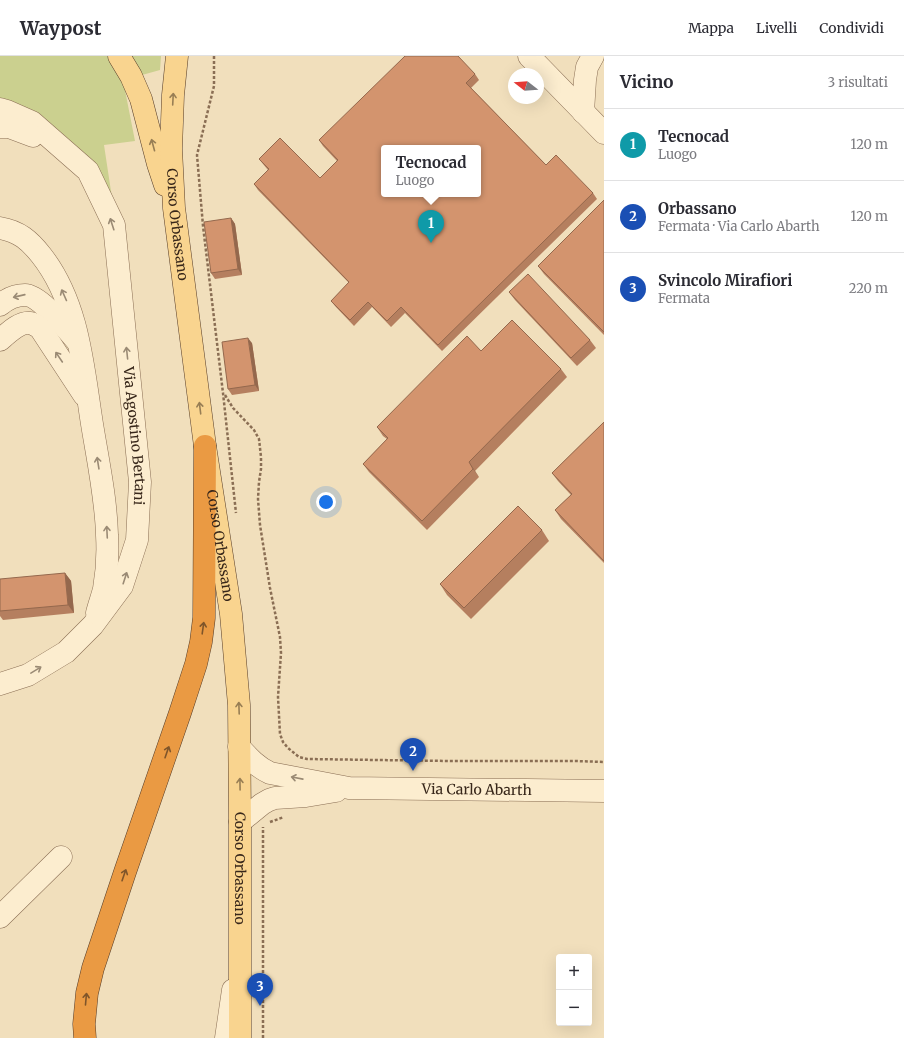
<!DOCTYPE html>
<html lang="it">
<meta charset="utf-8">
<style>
:root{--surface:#fff;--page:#f2f2f3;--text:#2b2b33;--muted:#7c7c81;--line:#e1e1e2;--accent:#b45309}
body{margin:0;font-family:Merriweather,serif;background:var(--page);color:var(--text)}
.controls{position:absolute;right:12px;bottom:12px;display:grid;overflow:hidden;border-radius:4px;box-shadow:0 4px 16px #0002}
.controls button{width:36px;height:36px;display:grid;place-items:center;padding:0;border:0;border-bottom:1px solid var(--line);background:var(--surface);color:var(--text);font:20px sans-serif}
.compass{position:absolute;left:508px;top:12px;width:36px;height:36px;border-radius:50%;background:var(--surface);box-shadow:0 4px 16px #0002;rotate:287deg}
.you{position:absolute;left:326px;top:446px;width:14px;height:14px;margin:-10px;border:3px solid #fff;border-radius:50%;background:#1a73e8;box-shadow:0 0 0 6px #1a73e833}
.badge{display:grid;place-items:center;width:26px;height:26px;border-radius:50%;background:var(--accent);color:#fff;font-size:13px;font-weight:700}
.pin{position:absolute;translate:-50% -33px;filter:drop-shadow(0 1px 2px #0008)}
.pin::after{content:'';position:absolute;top:21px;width:14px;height:12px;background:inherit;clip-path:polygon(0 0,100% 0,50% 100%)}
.popup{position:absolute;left:381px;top:89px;width:100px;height:52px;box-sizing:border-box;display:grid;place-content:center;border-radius:4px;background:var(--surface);filter:drop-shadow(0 1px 3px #0005);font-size:13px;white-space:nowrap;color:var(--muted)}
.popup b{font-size:15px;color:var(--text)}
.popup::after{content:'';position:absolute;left:50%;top:100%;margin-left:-8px;border:8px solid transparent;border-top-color:var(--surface)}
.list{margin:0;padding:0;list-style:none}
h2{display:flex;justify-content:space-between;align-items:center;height:52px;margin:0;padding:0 16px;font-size:17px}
h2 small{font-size:13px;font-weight:400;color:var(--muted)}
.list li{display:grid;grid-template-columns:26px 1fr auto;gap:12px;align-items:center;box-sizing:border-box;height:72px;padding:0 16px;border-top:1px solid var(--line)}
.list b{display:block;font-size:15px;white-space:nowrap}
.list p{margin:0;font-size:13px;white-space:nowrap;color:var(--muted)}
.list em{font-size:13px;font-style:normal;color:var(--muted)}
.map{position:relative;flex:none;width:604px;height:982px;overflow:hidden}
header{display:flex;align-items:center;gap:24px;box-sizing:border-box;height:56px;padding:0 20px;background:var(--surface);border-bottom:1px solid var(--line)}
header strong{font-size:19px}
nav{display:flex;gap:22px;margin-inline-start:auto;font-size:14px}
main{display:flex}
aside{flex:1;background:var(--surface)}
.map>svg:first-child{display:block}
.green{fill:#cbd08f}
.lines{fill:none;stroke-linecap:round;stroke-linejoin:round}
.minor-casing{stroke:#8a6e54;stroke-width:23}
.major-casing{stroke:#573d29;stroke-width:23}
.highway-casing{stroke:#573d29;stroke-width:23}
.path{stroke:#8a6e54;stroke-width:2.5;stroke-dasharray:3 2;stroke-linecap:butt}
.minor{stroke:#fcedcf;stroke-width:22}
.major{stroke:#f9d48f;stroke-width:22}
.highway{stroke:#ea9a43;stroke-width:22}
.wall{fill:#b57f5f}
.shaded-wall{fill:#94684d}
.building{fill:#d3946e;stroke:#94684d;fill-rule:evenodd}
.oneway{stroke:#987e54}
.oneway2{stroke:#9a8a74}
.oneway3{stroke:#7f552a}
.labels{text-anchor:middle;stroke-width:3;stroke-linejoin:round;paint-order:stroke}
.street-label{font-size:14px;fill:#38271a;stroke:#f8eacc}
</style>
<header>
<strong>Waypost</strong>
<nav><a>Mappa</a><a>Livelli</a><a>Condividi</a></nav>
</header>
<main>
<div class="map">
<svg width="604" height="982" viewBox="0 0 604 982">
<rect width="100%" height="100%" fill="#f1dfbc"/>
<g class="green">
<polygon points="0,0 107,0 109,2 123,24 135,85 104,89 112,142 88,105 64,79 29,56 0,46"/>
<polygon points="130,0 161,0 160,14 142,19"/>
</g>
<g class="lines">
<g class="minor-casing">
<g id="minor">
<polyline points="529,0 604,77"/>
<path id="s1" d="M 0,53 L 7,55 L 32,66 L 88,115 L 114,169 L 140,426 L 137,484 L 122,530 L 93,569 L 66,596 L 28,619 L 0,628"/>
<polyline points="583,56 585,24 587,11 593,0"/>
<polyline points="0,71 9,71 33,80"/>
<path d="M 0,172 C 19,175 30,185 41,199 C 79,247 83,311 92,368 C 98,405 106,442 107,479 C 108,496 107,516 104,533 C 102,541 99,549 97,557"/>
<path d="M 0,249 C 7,243 16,239 25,239 C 40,239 67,274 77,285"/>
<path d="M 0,284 C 8,277 20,265 31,267 C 34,268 37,270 40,272 L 84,339"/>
<path id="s2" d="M 239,691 C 249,702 257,711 270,717 L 349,732 L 604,735"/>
<polyline points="240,766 262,748 269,744 275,742 306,740 336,735"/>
<polyline points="0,861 61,801"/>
<polyline points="226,982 233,934"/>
</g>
</g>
<g class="major-casing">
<g id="major">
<polyline points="119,0 131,20 141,43 158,108 165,129"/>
<path id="s3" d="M 177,0 L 173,39 L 171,93 L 174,152 L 205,390 L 231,558 L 239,649 L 240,766 L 240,982"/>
</g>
</g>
<g class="highway-casing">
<polyline id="highway" points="85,982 84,968 87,937 93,912 125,816 180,657 196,608 201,586 204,562 205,390"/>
</g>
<g class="path">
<polyline points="214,0 214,30 197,99 203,170 223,337 236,457"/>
<polyline points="225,339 233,352 254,374 259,383 261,401 261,413 259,426 258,443 260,469 270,532 280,581 281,597 278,641 280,678 283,686 288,692 299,701 307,703 450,705 575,705 604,706"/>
<polyline points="270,766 284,761"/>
<polyline points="263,982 263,771"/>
</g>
<use href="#minor" class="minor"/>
<use href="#major" class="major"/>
<use href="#highway" class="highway"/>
</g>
<g class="wall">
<polygon points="475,18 479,24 471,32 546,109 593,137 597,143 442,295 405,257 391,271 372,251 354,270 335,250 331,245 349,227 258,134 254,128 268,114 263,108 259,103 320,122 337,105 323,90 319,84"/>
<polygon points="604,144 604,279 544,218 538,210"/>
<polygon points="231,162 235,168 242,219 215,223 211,217"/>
<polygon points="509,236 590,284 596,292 577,310 515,244"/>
<polygon points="252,287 259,335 232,339 228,333"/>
<polygon points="481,295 561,313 567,321 475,415 479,421 427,474 369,416 363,408 387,383 383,380 377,371"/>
<polygon points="604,366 604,507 561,463 555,454 571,439 558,425 552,417"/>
<polygon points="542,474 549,485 471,563 447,539 440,528"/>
<polygon points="65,517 71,525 74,557 3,564 0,560 0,555"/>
</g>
<g class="shaded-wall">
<polygon points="231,162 235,168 242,219 238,213"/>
<polygon points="248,282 252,287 259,335 255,329"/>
<polygon points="469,406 479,421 473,413"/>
<polygon points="65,517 71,525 74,557 68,549"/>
</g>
<g class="building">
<path d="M 405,0 L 458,0 L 475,18 L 466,27 L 546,109 L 556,99 L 593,137 L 438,289 L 401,251 L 387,265 L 368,246 L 350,264 L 331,245 L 349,226 L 254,128 L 269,113 L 259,103 L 280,82 L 320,122 L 338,104 L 319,84 ZM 384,92 L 478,92 L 478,138 L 384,138 Z"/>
<polygon points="604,144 604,276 538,210"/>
<polygon points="231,162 238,213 211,217 204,166"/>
<polygon points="528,218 590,284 571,302 509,236"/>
<polygon points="512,264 561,313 469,406 473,413 422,465 363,408 388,382 377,371 467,280 481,295"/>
<polygon points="248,282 255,329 228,333 222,286"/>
<polygon points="604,366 604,505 555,454 572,438 552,417"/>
<polygon points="518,450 542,474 464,552 440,528"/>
<polygon points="65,517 68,549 0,555 0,523"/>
</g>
<defs><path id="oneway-shaft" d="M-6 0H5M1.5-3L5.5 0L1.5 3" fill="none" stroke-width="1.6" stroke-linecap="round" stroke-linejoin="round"/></defs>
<g class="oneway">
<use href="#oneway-shaft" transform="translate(173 43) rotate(-87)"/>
<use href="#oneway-shaft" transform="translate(153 89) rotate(-105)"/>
<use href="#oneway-shaft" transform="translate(200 352) rotate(-97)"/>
<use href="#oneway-shaft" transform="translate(239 652) rotate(-92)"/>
<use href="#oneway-shaft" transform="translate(240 728) rotate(-91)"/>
</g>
<g class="oneway2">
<use href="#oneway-shaft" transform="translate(112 168) rotate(-108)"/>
<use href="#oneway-shaft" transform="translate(64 239) rotate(-114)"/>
<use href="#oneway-shaft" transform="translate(19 240) rotate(167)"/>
<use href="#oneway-shaft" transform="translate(127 297) rotate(-96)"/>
<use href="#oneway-shaft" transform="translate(59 301) rotate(-124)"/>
<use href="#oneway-shaft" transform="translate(98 407) rotate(-99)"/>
<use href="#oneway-shaft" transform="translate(107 476) rotate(-93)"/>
<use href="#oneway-shaft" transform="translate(125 522) rotate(-72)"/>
<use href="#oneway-shaft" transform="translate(36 614) rotate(-31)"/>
<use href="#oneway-shaft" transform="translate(297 722) rotate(-169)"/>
</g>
<g class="oneway3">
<use href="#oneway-shaft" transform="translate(203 572) rotate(-82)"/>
<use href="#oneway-shaft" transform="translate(167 696) rotate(-71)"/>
<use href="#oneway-shaft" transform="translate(124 819) rotate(-71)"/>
<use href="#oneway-shaft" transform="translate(86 943) rotate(-85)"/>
</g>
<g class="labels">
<g class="street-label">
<text dy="5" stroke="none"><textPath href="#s3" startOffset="169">Corso Orbassano</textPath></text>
<text dy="5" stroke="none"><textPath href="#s1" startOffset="381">Via Agostino Bertani</textPath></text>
<text dy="5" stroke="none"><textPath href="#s3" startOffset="493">Corso Orbassano</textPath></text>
<text dy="5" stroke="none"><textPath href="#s2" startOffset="249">Via Carlo Abarth</textPath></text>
<text dy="5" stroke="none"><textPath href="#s3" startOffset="817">Corso Orbassano</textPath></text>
</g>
</g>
</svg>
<div class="controls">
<button>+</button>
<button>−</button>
</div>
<svg class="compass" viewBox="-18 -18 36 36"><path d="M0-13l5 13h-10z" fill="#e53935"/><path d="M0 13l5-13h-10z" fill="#7c7c81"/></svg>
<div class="you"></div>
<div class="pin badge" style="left:431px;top:187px;background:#0f9aa8">1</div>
<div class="popup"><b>Tecnocad</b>Luogo</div>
<div class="pin badge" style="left:413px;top:715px;background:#1a4fb4">2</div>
<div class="pin badge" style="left:260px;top:950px;background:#1a4fb4">3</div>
</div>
<aside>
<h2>Vicino<small>3 risultati</small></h2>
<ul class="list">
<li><span class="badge" style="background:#0f9aa8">1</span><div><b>Tecnocad</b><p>Luogo</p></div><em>120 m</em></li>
<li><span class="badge" style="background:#1a4fb4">2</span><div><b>Orbassano</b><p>Fermata · Via Carlo Abarth</p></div><em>120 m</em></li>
<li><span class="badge" style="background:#1a4fb4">3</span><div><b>Svincolo Mirafiori</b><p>Fermata</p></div><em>220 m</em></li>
</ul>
</aside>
</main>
